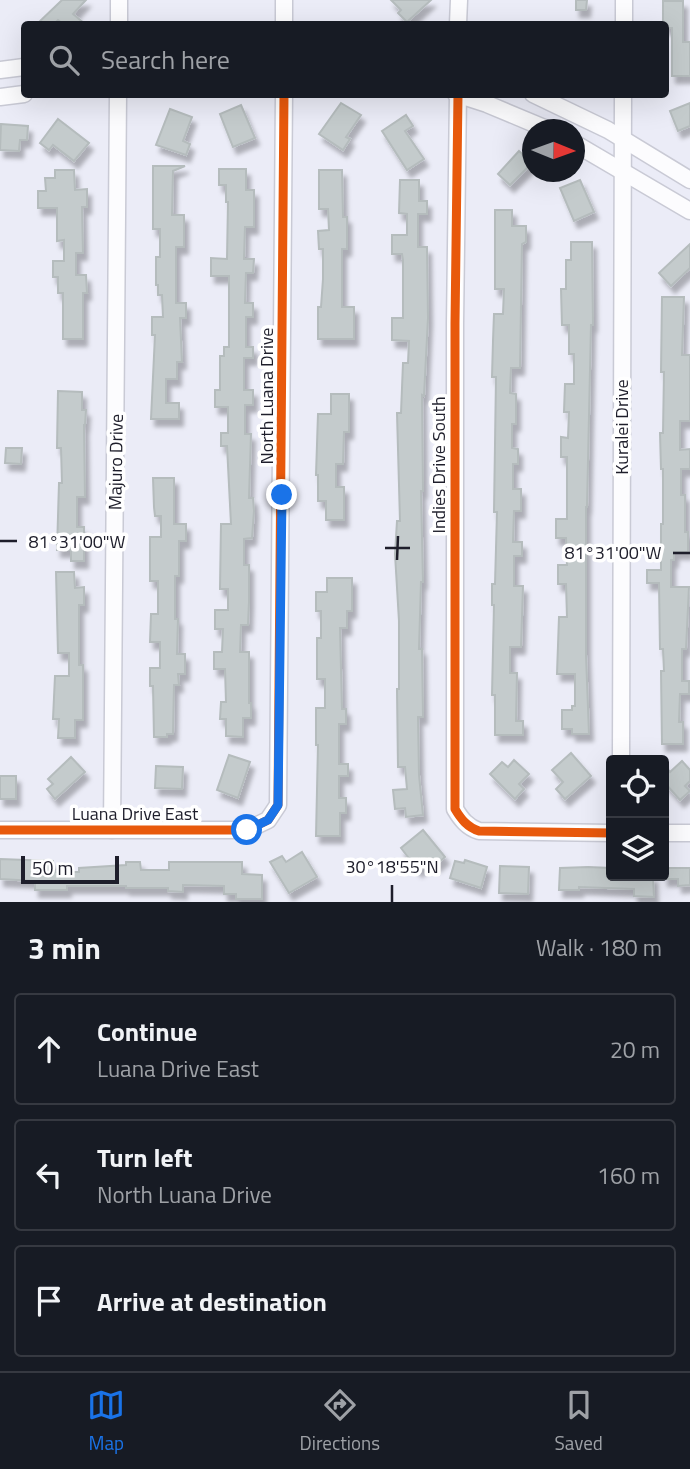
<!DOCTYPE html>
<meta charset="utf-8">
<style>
:root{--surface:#171b24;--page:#242831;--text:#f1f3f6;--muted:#9ea1a6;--line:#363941;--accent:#1a73e8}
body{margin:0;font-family:"Titillium Web",sans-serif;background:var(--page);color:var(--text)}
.controls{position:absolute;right:21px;bottom:21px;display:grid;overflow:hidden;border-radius:7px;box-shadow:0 7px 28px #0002}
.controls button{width:63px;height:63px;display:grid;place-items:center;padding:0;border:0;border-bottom:2px solid var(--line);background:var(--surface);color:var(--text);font:35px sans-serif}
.compass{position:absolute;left:522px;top:119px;width:63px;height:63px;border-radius:50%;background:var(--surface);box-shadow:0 7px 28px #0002;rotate:91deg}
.scale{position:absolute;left:21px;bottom:18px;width:98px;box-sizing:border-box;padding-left:7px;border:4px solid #1e1e2b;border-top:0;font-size:19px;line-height:24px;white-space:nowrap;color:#1e1e2b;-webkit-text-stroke:5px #fff;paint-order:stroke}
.stop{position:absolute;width:21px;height:21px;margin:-16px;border:5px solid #1a73e8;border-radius:50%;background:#fff}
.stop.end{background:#1a73e8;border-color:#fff;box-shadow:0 2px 7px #0008}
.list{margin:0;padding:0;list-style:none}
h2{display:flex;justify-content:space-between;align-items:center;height:91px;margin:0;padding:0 28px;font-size:30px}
h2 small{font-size:23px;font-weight:400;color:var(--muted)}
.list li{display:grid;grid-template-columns:46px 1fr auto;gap:21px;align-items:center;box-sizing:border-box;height:112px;margin:0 14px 14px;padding:0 14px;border:2px solid var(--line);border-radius:7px}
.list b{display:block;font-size:26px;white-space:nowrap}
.list p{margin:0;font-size:23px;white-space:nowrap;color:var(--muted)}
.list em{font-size:23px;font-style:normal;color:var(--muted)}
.icon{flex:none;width:38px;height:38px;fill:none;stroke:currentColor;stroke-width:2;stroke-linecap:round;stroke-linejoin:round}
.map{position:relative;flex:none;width:690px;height:902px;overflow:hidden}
.search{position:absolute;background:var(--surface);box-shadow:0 7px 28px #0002;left:21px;right:21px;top:21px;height:77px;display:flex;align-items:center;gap:18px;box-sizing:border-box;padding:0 24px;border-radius:7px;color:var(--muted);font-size:26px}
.sheet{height:469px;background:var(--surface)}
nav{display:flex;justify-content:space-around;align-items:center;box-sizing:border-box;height:98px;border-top:2px solid var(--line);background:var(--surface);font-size:19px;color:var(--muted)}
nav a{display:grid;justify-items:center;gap:4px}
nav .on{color:var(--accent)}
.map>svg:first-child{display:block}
.building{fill:#c4cbcc;stroke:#b5bcbd;stroke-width:2;filter:url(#shadow)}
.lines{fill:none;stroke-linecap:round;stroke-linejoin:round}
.minor-casing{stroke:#c9cad5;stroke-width:19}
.minor{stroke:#fcfcfe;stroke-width:16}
.cycleway-casing{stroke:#fff;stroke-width:13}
.cycleway{stroke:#e8590c;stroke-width:9}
.route{stroke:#1a73e8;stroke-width:9}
.ticks{fill:none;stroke:#1e1e2b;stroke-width:2.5}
.labels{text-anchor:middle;stroke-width:7;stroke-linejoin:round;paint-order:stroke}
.street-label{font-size:18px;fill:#1e1e2b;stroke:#fff}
.ticks-label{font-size:18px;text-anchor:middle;fill:#1e1e2b;stroke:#fff;stroke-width:7;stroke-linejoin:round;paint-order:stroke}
</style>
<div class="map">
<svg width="690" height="902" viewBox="0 0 690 902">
<defs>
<filter id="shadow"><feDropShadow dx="4" dy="7" stdDeviation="2" flood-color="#0004"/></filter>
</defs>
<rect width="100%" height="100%" fill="#ebecf7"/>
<g class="building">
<polygon points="62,0 86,0 73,14 85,24 63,24 58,20 54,24 37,24"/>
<polygon points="391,0 431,0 407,22 398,13 401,10"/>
<polygon points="576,0 587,0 586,10 576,10"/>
<polygon points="663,1 683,1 683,42 690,42 690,76 672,76 672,28 666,28 666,24 663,24"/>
<polygon points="341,103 361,115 346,137 350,139 343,150 319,134"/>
<polygon points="690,103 690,126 678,131 670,111"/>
<polygon points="241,105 255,138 233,147 220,114"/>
<polygon points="170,109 192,117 183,141 190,144 186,155 156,145"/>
<polygon points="406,115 413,126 405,131 424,159 407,170 382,131"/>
<polygon points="58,119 89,143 74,161 53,145 49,150 40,143"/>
<polygon points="1,124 28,126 27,140 20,140 19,151 0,150"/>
<polygon points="519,151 532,163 510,185 498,174"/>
<polygon points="153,166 185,166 173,171 172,215 184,215 184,247 176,247 176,303 186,303 186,318 180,318 182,362 177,362 177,379 166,379 166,403 179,403 179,419 151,419 155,335 152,335 152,317 163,317 162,295 158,295 158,285 156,285 156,257 160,257 160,229 153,229"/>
<polygon points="219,169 246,169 246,190 254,190 254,227 245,227 244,259 254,259 253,273 246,273 245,303 253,303 253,317 246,317 246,347 253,347 253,358 244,358 244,390 253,390 253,405 245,405 245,434 251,434 249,498 253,498 254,511 252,538 244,539 244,565 249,565 249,602 248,625 241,625 240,652 249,652 249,703 251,703 251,718 243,718 243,737 226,736 226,719 220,719 221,702 226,702 225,669 214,669 214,652 222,652 223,629 215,629 215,610 228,610 228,589 220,589 221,524 231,524 227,446 221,446 221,433 228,433 228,407 215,407 215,390 220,390 220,356 224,356 224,347 229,347 229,276 211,276 211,258 227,259 228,202 226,202 226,185 219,185"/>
<polygon points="55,170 74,170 75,190 87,189 87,207 82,207 83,253 76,253 76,275 86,275 87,293 83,293 83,339 63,339 63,293 58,293 58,277 53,277 53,261 64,261 64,240 57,241 57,208 38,208 38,191 46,191 45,178 55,178"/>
<polygon points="319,170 342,170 343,217 347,217 347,249 342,249 342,307 354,307 354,339 318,339 318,307 321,307 323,279 323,249 319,249 318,231 329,230 328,209 319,209"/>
<polygon points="400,180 419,180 419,201 427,201 427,214 418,214 418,247 427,247 428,318 424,396 422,395 423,491 421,491 423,582 421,582 419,649 422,649 423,717 418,717 419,775 423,815 406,817 405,808 395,809 393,790 407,789 405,767 398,767 397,689 399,689 399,621 395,554 397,521 400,521 397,413 401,413 403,363 408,363 409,341 392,340 392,318 403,318 403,260 402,254 392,254 392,235 407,235 407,214 399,213"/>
<polygon points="580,180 594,212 574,221 560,188"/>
<polygon points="495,210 512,210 512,226 526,226 526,242 522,244 520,368 511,368 510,393 516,394 516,424 512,424 512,448 518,449 518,464 513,464 513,489 521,489 521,511 514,511 513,542 522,542 522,556 514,556 514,586 523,586 521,647 510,647 510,673 517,673 516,721 523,721 523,735 495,735 495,695 492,695 494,605 492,605 492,584 495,584 497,512 494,512 496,377 492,377 493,341 494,314 503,314 504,289 495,289"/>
<polygon points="571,242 592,242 593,325 591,325 587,507 586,507 586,655 589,734 572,734 572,729 562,729 562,710 572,710 572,706 575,706 575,674 557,674 559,617 567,617 566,584 558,584 558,565 567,565 566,538 556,538 556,519 567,519 567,457 561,457 561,437 568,438 569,412 564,412 565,384 574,384 574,354 569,354 569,325 562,325 561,289 566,289 566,260 571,260"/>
<polygon points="690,244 690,268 671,286 659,273"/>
<polygon points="662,297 684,297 682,355 690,355 690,421 680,421 680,450 690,449 690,469 681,469 681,495 685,495 685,532 688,532 688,552 674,552 674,560 671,560 671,587 689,587 686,649 682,649 682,681 689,681 689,694 680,694 679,722 683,722 683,744 662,744 661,671 664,671 663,649 660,649 659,583 647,583 647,570 661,570 661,524 663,524 663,469 661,469 660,433 663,433 664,372 661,372"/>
<polygon points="58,391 82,392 82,410 86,410 85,425 84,425 85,497 77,497 77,527 84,527 84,561 71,561 71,550 57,550 59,483 62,483 61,448 57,448"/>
<polygon points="331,394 349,394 349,432 344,432 343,464 336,464 336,487 344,487 344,520 326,520 326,501 318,501 318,475 316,475 318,414 331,414"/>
<polygon points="6,448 22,448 21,464 5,463"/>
<polygon points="153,478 174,478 174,524 186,524 186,541 179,541 179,576 175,576 175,619 178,619 177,654 185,654 185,674 178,674 179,685 174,685 173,734 167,734 167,737 154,737 153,686 150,686 150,668 160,668 160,642 150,642 151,614 158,614 158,581 150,581 150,537 161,537 161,516 155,516 154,507"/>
<polygon points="56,572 74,572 75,588 84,587 84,605 79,605 79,665 83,665 83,720 75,720 75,738 58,738 59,719 53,719 55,676 69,676 69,653 58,653"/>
<polygon points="327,578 352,578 352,611 347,611 347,628 340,628 342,709 346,709 346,724 339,724 339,764 348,764 348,776 339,776 339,798 346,798 346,813 340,813 340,836 316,836 318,745 316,745 316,708 325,708 325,679 317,679 317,638 321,638 321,611 316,611 316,592 327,592"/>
<polygon points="571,753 591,776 565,799 556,789 563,782 552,770"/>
<polygon points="229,755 250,762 238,798 217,790"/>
<polygon points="71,757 85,772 55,799 47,789 53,784 48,779"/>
<polygon points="514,760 529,774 519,784 524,789 515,799 490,774 502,762 508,767"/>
<polygon points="682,761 690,770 690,781 685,786 690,791 680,800 664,782 664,765 670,772"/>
<polygon points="156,766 183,767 182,789 155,788"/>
<rect x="0" y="776" width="16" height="23"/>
<polygon points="423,830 445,857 436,865 432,859 418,870 401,848"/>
<polygon points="302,852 317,877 289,893 270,862 282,856 286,862"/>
<polygon points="0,859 53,861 53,872 79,872 79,868 126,865 126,862 140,862 141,870 169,870 169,862 242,862 242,874 262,875 262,899 236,899 236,894 224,894 224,886 183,885 183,892 168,891 168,888 126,888 126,886 67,886 67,890 35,890 35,881 0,879"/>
<polygon points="465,860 487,867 481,888 450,878 455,861 464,863"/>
<polygon points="500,866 529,867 528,894 499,893"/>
<polygon points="588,867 611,868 611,876 653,876 654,897 634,896 634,889 579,887 579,890 559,890 560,868"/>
<polygon points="664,868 690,868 690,885 678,886 678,879 664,879"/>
</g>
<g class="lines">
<g class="minor-casing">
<g id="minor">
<polyline points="119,24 119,0"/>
<polyline points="284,24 284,0"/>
<polyline points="458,24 459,0"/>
<polyline points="624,24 624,0"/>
<polyline points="0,70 24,67"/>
<polyline points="456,94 487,104 549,130"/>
<path d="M 458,94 L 455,323 L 455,809 C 461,819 467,827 479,831 L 611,833"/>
<polyline points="533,94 608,130 690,180"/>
<polyline points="0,97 24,94"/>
<polyline points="574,143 690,211"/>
<polyline points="621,760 623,94"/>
<polyline points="0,830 247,830 268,820 278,805 284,94"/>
<polyline points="112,830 118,94"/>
<polyline points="664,833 690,833"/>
</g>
</g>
<use href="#minor" class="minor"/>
<g class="cycleway-casing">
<g id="cycleway">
<path d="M 458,94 L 455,323 L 455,809 C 461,819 467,827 479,831 L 611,833"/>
<polyline points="0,830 247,830 268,820 278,805 284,94"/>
</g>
</g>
<use href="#cycleway" class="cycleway"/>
</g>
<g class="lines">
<polyline class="route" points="247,830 268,820 278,805 282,495"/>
</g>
<path class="ticks" d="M 0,541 L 17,541M 385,548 L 410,548M 673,553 L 690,553M 397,560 L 398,536M 392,902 L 392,885"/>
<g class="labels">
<g class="street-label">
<text transform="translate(267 396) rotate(-90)" y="6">North Luana Drive</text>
<text transform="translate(622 427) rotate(-90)" y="6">Kuralei Drive</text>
<text transform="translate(116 462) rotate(-89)" y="6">Majuro Drive</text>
<text transform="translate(439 465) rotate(-90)" y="6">Indies Drive South</text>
<text x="135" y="820">Luana Drive East</text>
</g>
</g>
<g class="ticks-label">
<text x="77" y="548">81°31'00"W</text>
<text x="613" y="559">81°31'00"W</text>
<text x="392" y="873">30°18'55"N</text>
</g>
</svg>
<div class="controls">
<button><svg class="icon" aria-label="locate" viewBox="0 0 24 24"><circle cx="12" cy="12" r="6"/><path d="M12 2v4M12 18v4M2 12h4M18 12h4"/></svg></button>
<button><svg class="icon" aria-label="layers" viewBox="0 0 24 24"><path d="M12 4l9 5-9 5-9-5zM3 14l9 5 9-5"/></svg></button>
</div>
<svg class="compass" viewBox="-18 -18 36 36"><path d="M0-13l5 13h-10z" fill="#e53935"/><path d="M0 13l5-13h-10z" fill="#9ea1a6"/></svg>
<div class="scale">50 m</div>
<div class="stop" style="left:247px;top:830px"></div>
<div class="stop end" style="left:282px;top:495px"></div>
<div class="search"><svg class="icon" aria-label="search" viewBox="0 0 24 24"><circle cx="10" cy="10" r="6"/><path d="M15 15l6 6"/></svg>Search here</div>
</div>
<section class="sheet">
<h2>3 min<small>Walk · 180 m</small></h2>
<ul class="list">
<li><svg class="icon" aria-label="ahead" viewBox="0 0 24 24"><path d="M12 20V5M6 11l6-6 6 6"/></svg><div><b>Continue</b><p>Luana Drive East</p></div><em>20 m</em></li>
<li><svg class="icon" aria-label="left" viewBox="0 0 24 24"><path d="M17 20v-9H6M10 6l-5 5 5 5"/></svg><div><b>Turn left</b><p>North Luana Drive</p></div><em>160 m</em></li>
<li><svg class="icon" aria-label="arrive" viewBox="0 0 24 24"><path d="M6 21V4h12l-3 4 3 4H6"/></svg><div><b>Arrive at destination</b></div></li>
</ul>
</section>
<nav>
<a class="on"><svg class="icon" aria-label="map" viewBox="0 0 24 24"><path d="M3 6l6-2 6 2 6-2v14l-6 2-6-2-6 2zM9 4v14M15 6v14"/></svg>Map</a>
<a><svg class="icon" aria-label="directions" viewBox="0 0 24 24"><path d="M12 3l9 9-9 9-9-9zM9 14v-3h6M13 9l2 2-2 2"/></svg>Directions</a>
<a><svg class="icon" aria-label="saved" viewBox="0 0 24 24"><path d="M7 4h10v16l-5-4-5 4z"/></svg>Saved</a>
</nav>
